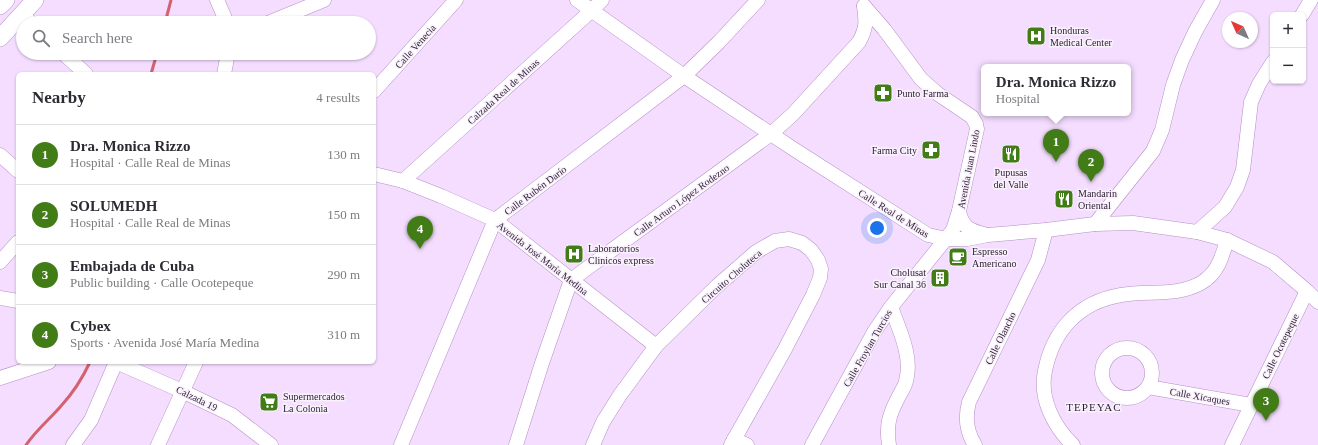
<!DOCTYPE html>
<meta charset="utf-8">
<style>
:root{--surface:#fff;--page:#f2f2f3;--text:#2b2b33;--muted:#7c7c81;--line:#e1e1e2;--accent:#417c17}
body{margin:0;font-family:Georgia,serif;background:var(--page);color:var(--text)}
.controls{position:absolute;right:12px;top:12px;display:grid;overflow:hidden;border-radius:6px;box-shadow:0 1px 3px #0004}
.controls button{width:36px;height:36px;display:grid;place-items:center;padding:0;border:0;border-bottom:1px solid var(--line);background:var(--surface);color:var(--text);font:20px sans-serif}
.compass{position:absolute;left:1222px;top:12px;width:36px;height:36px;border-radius:50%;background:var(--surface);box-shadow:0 1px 3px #0004;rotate:315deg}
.you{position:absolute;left:877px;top:228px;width:14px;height:14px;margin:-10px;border:3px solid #fff;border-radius:50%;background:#1a73e8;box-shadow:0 0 0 6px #1a73e833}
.badge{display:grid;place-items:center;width:26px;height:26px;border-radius:50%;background:var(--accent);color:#fff;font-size:13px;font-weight:700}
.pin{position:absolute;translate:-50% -33px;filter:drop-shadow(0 1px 2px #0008)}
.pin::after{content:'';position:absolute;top:21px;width:14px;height:12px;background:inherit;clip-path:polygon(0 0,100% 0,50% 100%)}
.popup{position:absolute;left:981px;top:64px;width:150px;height:52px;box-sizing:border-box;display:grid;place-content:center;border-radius:6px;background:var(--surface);filter:drop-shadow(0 1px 3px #0005);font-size:13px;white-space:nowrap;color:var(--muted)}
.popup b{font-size:15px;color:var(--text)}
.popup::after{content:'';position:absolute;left:50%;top:100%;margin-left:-8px;border:8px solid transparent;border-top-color:var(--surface)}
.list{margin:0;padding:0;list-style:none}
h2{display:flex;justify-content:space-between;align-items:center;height:52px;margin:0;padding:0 16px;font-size:17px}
h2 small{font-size:13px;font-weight:400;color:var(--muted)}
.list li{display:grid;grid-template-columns:26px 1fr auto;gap:12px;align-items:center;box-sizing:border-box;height:60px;padding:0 16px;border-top:1px solid var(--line)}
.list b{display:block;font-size:15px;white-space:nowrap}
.list p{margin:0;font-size:13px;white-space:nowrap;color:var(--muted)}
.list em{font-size:13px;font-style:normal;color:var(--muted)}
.icon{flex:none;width:22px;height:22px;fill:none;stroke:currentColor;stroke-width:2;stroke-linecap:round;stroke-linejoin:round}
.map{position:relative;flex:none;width:1318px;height:445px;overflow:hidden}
.search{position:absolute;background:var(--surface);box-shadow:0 1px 3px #0004;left:16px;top:16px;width:360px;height:44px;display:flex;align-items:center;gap:10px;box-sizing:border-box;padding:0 14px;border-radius:22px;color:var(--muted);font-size:15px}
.panel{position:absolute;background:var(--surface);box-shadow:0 1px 3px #0004;left:16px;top:72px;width:360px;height:292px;border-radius:6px}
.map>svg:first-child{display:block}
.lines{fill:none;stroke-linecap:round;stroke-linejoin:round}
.stream{stroke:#d3626e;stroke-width:3}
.minor-casing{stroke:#b590c5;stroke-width:15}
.major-casing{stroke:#b590c5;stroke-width:18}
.minor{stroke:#fff;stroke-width:14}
.major{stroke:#fff;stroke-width:17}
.labels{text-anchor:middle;stroke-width:3;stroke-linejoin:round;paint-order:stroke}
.poi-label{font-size:10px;fill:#2b1c31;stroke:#f9f1fc;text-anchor:start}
.street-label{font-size:10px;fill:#2b1c31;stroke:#f9f1fc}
.neighbourhood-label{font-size:11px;letter-spacing:1px;fill:#2b1c31;stroke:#f9f1fc}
</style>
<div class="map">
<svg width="1318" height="445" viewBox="0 0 1318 445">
<rect width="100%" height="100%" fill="#f4ddff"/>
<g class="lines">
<g class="stream">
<polyline points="165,23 171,0"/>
<polyline points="151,74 157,53"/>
<path d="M 26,445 C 36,430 50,419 61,406 C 73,393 83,377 90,362"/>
</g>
<g class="minor-casing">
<g id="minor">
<polyline points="217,0 227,23"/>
<polyline points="577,0 684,76 792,148 928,235 947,239 967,239 988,235 1046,230 1095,224 1133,223 1197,232 1227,240 1273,262 1307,291 1318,302"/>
<polyline points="22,14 31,23"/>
<polyline points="1302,15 1311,0"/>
<polyline points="268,23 324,0"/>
<polyline points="63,53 86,74"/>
<polyline points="224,74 228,53"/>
<polyline points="374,91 456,0"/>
<polyline points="0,155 18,171"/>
<polyline points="374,174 403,181 441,196 495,220 656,346"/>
<polyline points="403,181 591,11 602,0"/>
<path d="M 959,211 C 962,229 972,231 987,235"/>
<polyline points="1095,224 1153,151 1162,130 1173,85 1182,60 1195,32 1213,0"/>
<polyline points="1197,232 1225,207 1237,187 1243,170 1251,102 1259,84 1273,62"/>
<polyline points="0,262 18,242"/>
<polyline points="0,298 18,301"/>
<circle cx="1127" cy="373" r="25"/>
<polyline points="0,378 49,362"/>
<polyline points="1148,387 1251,405"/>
<polyline points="734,439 747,445"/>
<polyline points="73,445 91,420 116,362 182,391 232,415 271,445"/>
<polyline points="158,445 196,362"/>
<polyline points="401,445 495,220 684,76 719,42 758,0"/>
<path d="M 516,445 L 542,363 L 571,280 L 772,133 L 793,114 L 859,42 C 867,27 866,22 864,6"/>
<polyline points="593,445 603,422 620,395 656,346 717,286 756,252 775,241 789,239 802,243 811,250 818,260 821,269 820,278 813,295 785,349 731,445"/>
<polyline points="812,445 874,332 891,307 953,230 959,211 977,129 976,124 972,117 938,94 921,79 884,29 864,6"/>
<path d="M 889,445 C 886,426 889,415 898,398 C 900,393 905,387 906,381 C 913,357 899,329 891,307"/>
<path d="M 975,445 C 966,431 965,417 969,402 L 1038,260 L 1046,230"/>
<path d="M 1073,445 C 1054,427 1039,398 1045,371 C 1053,330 1079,302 1121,295 C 1148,290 1176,297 1201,283 C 1218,273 1222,257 1227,240"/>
<polyline points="1232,445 1307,291"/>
</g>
</g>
<g class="major-casing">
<g id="major">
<polyline points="0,6 6,0"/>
<polyline points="0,38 35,0"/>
</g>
</g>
<use href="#minor" class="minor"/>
<use href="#major" class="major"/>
</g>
<defs>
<g id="hospital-square" transform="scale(1)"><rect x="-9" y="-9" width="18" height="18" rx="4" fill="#417c17" stroke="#f9f1fc"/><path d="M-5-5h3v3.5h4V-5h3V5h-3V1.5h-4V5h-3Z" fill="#fff"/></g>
<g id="pharmacy-square" transform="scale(1)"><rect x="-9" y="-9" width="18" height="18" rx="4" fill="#417c17" stroke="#f9f1fc"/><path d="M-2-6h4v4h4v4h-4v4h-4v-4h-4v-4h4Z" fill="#fff"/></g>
<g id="restaurant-square" transform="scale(1)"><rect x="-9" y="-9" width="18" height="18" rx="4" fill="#417c17" stroke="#f9f1fc"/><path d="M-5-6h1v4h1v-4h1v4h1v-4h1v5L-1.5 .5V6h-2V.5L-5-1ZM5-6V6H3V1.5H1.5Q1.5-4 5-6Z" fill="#fff"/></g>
<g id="cafe-square" transform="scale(1)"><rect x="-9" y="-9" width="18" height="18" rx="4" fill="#417c17" stroke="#f9f1fc"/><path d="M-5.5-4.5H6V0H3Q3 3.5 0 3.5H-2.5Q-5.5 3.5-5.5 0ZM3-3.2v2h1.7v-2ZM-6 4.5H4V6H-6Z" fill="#fff"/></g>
<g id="building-square" transform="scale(1)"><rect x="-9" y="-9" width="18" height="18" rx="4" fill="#417c17" stroke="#f9f1fc"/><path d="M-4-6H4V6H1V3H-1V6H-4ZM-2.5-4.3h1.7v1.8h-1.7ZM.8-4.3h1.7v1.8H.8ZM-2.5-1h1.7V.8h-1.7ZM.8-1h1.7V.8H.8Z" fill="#fff"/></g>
<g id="supermarket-square" transform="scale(1)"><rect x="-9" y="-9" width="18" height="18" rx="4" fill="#417c17" stroke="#f9f1fc"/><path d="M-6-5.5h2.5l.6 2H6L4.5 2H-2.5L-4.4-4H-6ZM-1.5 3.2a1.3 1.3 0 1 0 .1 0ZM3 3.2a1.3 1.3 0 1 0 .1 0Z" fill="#fff"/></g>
</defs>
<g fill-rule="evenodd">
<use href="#hospital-square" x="1036" y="36"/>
<use href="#pharmacy-square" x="883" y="93"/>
<use href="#pharmacy-square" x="931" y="150"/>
<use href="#restaurant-square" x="1011" y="154"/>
<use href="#restaurant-square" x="1064" y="199"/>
<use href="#hospital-square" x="574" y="254"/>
<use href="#cafe-square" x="958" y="257"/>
<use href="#building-square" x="940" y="278"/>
<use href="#supermarket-square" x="269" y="402"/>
</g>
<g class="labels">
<g class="poi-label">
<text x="1050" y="34">Honduras<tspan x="1050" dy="12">Medical Center</tspan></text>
<text x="897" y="97">Punto Farma</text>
<text x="917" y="154" text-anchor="end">Farma City</text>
<text x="1011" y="176" text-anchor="middle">Pupusas<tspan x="1011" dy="12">del Valle</tspan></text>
<text x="1078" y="197">Mandarin<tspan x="1078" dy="12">Oriental</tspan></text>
<text x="588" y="252">Laboratorios<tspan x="588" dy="12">Clinicos express</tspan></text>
<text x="972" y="255">Espresso<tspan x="972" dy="12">Americano</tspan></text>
<text x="926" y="276" text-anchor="end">Cholusat<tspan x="926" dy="12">Sur Canal 36</tspan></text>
<text x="283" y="400">Supermercados<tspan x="283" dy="12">La Colonia</tspan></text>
</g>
<g class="street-label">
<text transform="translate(415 46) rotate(-48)" y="4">Calle Venecia</text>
<text transform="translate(503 91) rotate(-42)" y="4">Calzada Real de Minas</text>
<text transform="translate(968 169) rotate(-79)" y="4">Avenida Juan Lindo</text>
<text transform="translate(535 190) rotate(-37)" y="4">Calle Rubén Darío</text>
<text transform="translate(681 200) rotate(-36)" y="4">Calle Arturo López Rodezno</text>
<text transform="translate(894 213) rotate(32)" y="4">Calle Real de Minas</text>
<text transform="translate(543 258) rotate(38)" y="4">Avenida José María Medina</text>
<text transform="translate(731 276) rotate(-41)" y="4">Circuito Choluteca</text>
<text transform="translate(1000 338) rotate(-64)" y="4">Calle Olancho</text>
<text transform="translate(1280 346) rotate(-64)" y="4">Calle Ocotepeque</text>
<text transform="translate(867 348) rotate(-60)" y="4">Calle Froylan Turcios</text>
<text transform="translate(1200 396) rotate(10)" y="4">Calle Xicaques</text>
<text transform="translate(197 398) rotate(26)" y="4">Calzada 19</text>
</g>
<g class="neighbourhood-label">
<text x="1094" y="411">TEPEYAC</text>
</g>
</g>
</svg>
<div class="controls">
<button>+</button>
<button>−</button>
</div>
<svg class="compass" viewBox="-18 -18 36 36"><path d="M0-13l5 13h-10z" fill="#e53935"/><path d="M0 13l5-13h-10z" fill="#7c7c81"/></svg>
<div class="you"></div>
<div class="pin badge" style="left:1056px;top:162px">1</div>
<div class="popup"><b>Dra. Monica Rizzo</b>Hospital</div>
<div class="pin badge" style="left:1091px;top:182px">2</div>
<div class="pin badge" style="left:1266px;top:421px">3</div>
<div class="pin badge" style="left:420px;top:249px">4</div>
<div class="search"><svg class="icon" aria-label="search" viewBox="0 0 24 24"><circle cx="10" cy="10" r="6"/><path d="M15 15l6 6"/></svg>Search here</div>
<section class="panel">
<h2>Nearby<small>4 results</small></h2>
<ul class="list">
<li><span class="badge">1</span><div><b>Dra. Monica Rizzo</b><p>Hospital · Calle Real de Minas</p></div><em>130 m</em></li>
<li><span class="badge">2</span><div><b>SOLUMEDH</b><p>Hospital · Calle Real de Minas</p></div><em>150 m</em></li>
<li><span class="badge">3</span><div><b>Embajada de Cuba</b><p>Public building · Calle Ocotepeque</p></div><em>290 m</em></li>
<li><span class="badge">4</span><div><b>Cybex</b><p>Sports · Avenida José María Medina</p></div><em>310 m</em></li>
</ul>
</section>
</div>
